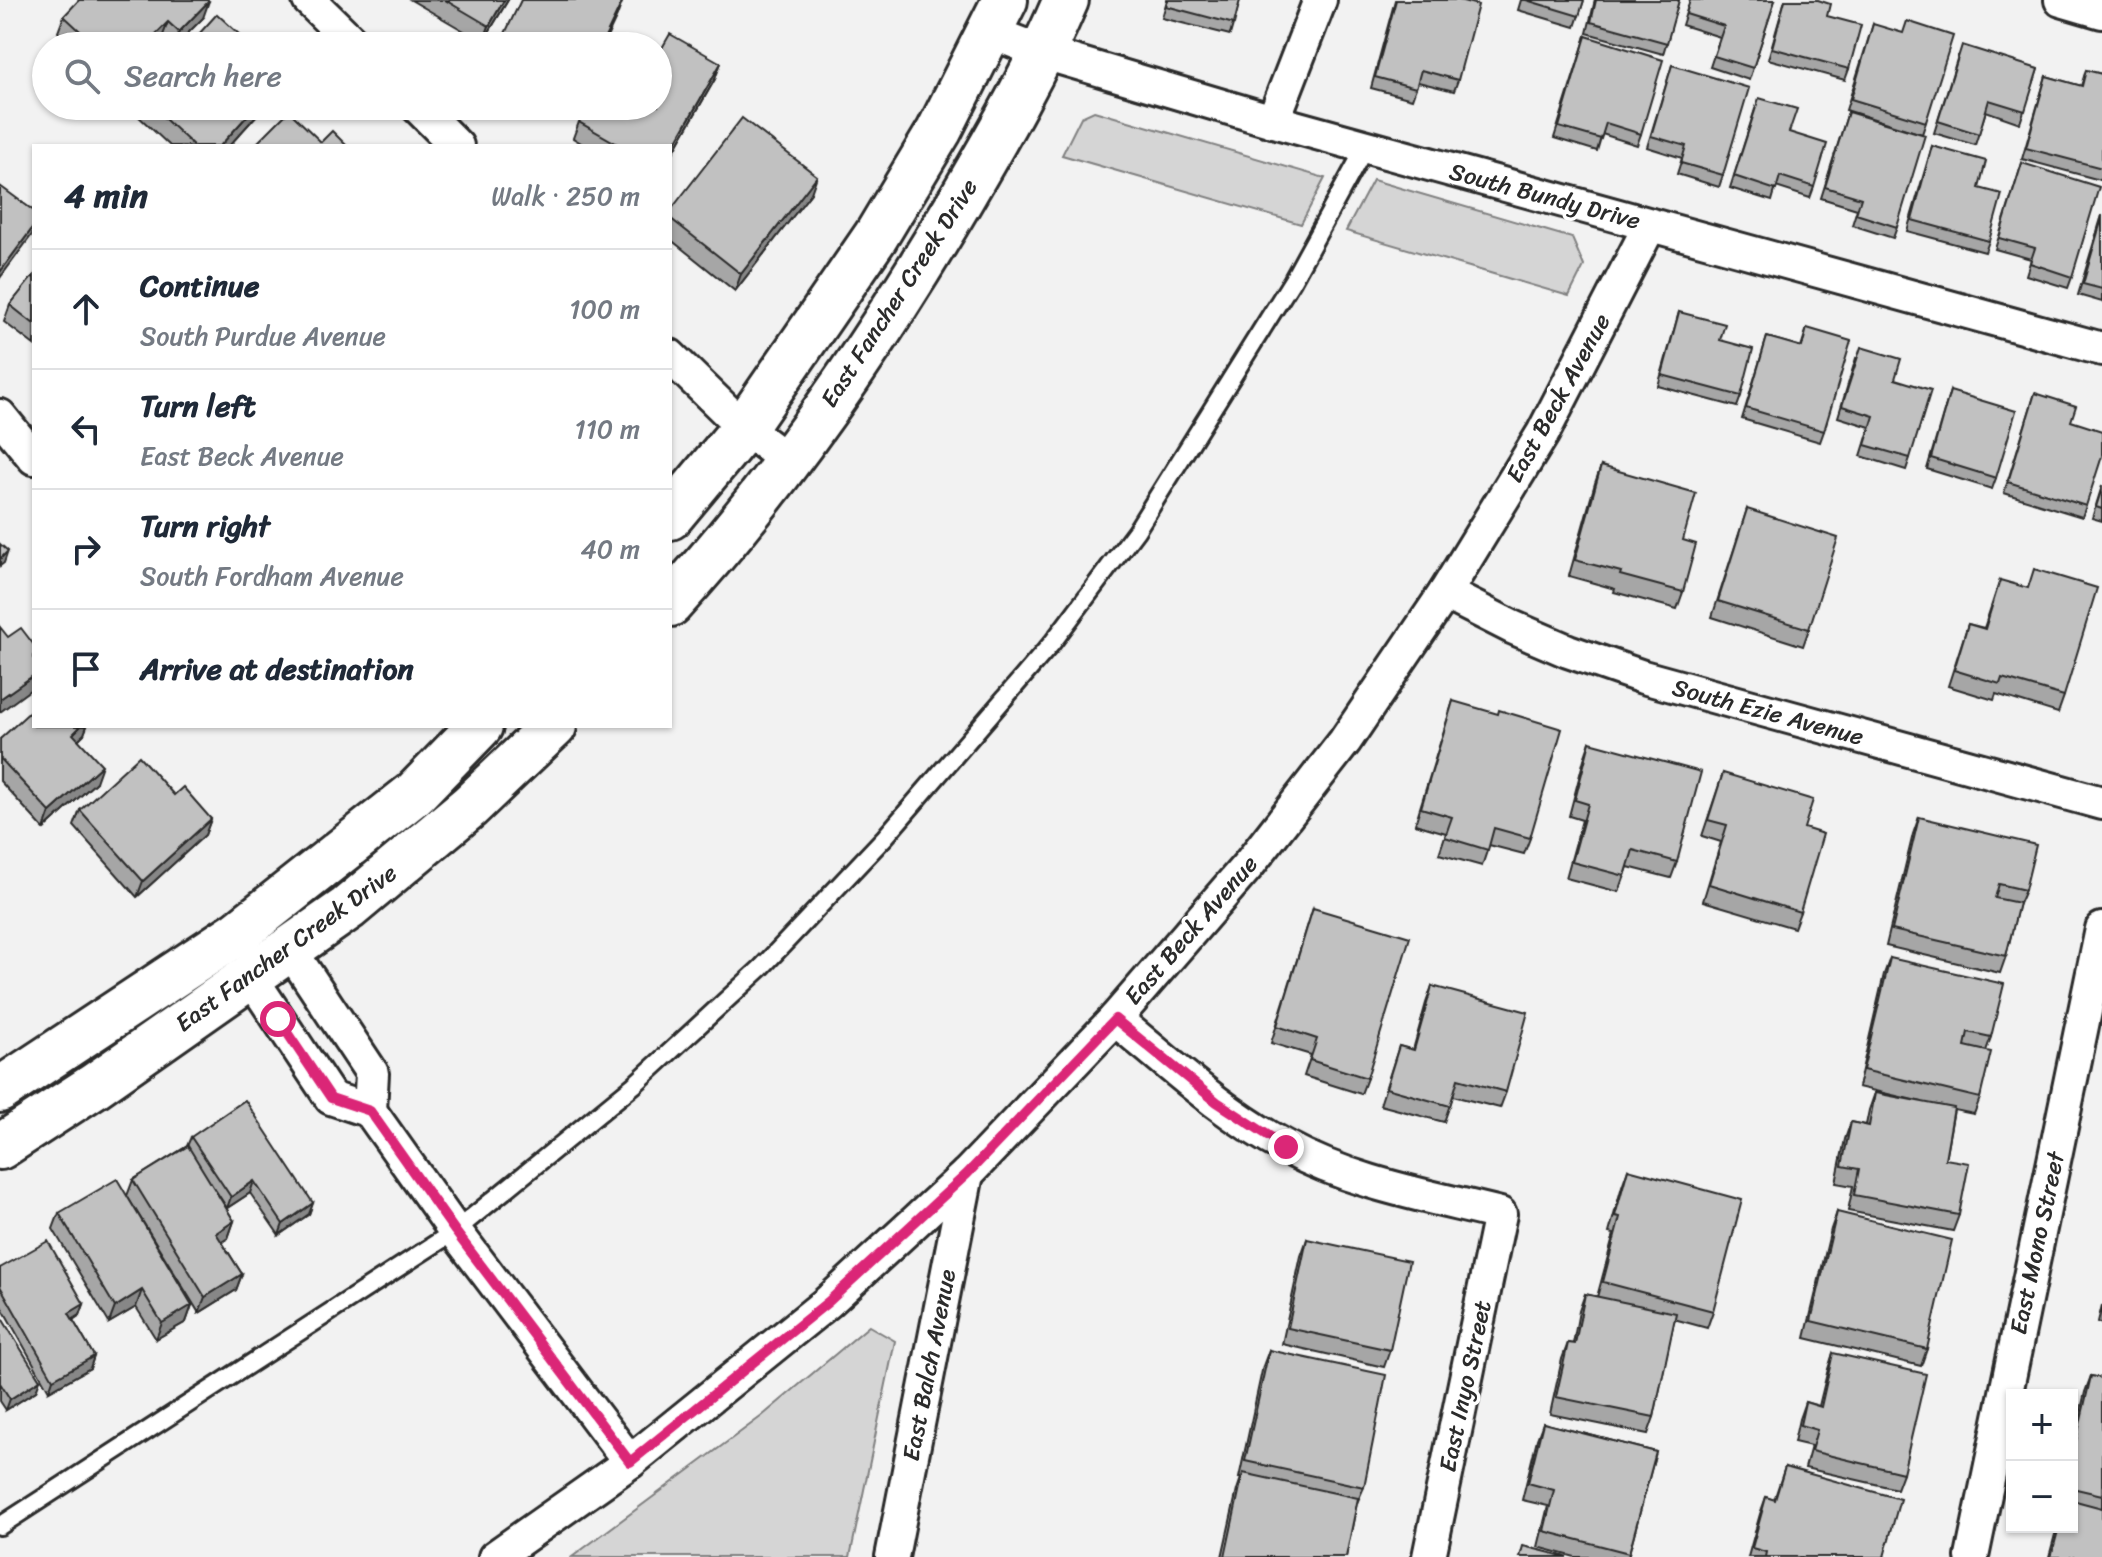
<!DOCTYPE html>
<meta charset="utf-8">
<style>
:root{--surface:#fff;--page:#f2f2f3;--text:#1f2937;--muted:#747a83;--line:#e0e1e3}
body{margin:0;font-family:Sriracha,sans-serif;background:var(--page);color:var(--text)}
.controls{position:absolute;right:24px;bottom:24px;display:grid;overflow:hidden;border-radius:0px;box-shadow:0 2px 6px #0004}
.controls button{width:72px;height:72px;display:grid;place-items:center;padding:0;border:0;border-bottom:2px solid var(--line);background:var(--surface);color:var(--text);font:40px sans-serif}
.stop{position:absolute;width:24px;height:24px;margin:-18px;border:6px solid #db2777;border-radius:50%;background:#fff}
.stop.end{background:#db2777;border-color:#fff;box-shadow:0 2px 8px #0008}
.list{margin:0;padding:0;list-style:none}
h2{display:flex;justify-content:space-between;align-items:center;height:104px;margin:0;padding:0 32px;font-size:34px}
h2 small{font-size:26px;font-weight:400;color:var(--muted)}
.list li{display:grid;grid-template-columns:52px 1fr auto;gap:24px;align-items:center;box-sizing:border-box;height:120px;padding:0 32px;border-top:2px solid var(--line)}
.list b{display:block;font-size:30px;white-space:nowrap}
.list p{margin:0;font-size:26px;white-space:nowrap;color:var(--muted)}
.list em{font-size:26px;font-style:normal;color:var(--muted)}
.icon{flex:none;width:44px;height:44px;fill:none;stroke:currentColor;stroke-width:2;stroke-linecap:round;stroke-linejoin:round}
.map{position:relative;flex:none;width:2102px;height:1557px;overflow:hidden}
.search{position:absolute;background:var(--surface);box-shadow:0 2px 6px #0004;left:32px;top:32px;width:640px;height:88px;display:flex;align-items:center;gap:20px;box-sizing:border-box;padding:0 28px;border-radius:44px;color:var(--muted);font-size:30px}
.panel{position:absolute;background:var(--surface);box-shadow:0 2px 6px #0004;left:32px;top:144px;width:640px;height:584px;border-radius:0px}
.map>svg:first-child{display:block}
.green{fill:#d5d5d5;stroke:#808080;stroke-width:2}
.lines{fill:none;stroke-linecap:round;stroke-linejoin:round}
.lane-casing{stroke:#2b2b2b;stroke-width:22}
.street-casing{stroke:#2b2b2b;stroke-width:38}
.secondary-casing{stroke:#2b2b2b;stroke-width:50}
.lane{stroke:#fff;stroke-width:16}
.street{stroke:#fff;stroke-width:32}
.secondary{stroke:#fff;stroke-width:44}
.wall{fill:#a6a6a6;stroke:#2b2b2b;stroke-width:2}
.shaded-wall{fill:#878787;stroke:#2b2b2b;stroke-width:2}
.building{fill:#c1c1c1;stroke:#2b2b2b;stroke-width:2}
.route{stroke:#db2777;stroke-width:10}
.labels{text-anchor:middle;stroke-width:7;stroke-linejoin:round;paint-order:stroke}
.street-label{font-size:24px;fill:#2b2b2b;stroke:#fff}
</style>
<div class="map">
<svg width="2102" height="1557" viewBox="0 0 2102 1557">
<rect width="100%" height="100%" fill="#f2f2f2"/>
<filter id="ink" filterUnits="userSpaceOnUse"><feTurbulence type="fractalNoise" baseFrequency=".0125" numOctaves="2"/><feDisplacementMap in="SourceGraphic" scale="16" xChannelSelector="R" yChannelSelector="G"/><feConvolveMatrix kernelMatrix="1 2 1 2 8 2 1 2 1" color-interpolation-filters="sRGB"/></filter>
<g filter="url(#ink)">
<g class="green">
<polygon points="1094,111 1325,178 1301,224 1062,155 1081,117"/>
<polygon points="1373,180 1572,238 1584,266 1569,296 1346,231"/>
<polygon points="869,1326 895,1341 850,1557 572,1557 762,1416"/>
</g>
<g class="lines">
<g class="lane-casing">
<polyline id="lane" points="0,1526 455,1231 634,1085 761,968 885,837 1052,643 1136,531 1292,281 1366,146"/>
</g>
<g class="street-casing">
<g id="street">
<polyline points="309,0 356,46"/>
<polyline points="2061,0 2102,12"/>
<polyline points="990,32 1044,53 1273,121 2102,349"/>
<polyline points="417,106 457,146"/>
<polyline points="1273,121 1320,0"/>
<polyline points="670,356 744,428 788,461"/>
<polyline points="0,416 34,458"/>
<polyline points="1445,593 1512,627 1568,651 1643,677 2102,803"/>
<polyline points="250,976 331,1098 370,1111 372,1073 289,948"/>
<path d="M 1115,1019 C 1170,1064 1223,1114 1286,1147 C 1352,1183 1428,1196 1500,1214 L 1429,1557"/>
<polyline points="370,1111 455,1231 630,1462"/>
<polyline points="495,1557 630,1462 828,1302 967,1174 1115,1019 1250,863 1345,741 1445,593 1543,433 1650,225"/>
<polyline points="892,1557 967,1174"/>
<polyline points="1972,1557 2102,929"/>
</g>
</g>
<g class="secondary-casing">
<g id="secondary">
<polyline points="670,517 744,428 876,236 939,131 1005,0"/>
<path d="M 670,604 C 782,482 877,342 961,199 C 999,134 1036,70 1066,0"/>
<polyline points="0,1090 239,932 415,793 480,726"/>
<polyline points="0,1147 94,1086 348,908 470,806 554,726"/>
</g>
</g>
<use href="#lane" class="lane"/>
<use href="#street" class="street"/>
<use href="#secondary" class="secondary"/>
</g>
<g class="wall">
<polygon points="411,0 508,0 483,42"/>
<polygon points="1167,0 1240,0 1230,35 1162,18"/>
<polygon points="1395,0 1459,0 1458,80 1454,91 1418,82 1412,99 1371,88"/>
<polygon points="1521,0 1584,0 1575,27 1518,10"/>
<polygon points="1595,0 1679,0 1663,54 1587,33"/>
<polygon points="1690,0 1775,0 1749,80 1710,67 1720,37 1682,25"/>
<polygon points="1785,0 1818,0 1827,16 1849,69 1845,80 1768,59"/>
<polygon points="64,16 203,18 175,46 170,46 162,38 154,46 73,46 58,32"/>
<polygon points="1873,24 1926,122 1922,134 1846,110"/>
<polygon points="1586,36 1641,134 1637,145 1602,134 1597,151 1554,138"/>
<polygon points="1958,56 2038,69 2020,123 1986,111 1975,145 1934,133"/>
<polygon points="1672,65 1723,175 1719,187 1677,174 1682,158 1647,147"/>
<polygon points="2086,70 2102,74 2102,176 2100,180 2022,159 2046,76 2081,86"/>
<polygon points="715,79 670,158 670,146 586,146 573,138 579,122"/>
<polygon points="139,106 265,106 229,146 170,146 136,114"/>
<polygon points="1755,109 1789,132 1814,187 1810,198 1776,187 1772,201 1730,188"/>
<polygon points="1848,112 1897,227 1893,238 1852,225 1857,209 1821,198"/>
<polygon points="1932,146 1979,188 1989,241 1985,252 1907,231"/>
<polygon points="2022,163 2072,277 2068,288 2026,275 2031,259 1995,249"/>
<polygon points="811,193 735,291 670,239 670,211"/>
<polygon points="2102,215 2102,302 2078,295"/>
<polygon points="34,275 34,345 4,322 10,305"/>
<polygon points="1679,312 1720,340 1741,396 1737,407 1658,386"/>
<polygon points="1807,328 1824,431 1820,442 1742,419 1767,337 1801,347"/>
<polygon points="1856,358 1895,379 1910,458 1906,470 1861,456 1870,427 1838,417"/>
<polygon points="1950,391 1996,478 1992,489 1927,469"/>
<polygon points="2035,393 2071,421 2086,506 2082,517 2004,493"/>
<polygon points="1601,466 1683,540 1683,592 1677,609 1614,592 1615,589 1569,576 1595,483"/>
<polygon points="2102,486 2102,521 2092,518"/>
<polygon points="1747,509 1809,629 1803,646 1712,617"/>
<polygon points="2000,580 2064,696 2058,713 1996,694 1994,700 1948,686 1968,624 1984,628"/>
<polygon points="1453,701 1530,838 1524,854 1489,845 1482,866 1439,854 1446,833 1415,824"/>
<polygon points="34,726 87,726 84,734 78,740 96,782 44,829 0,781 0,739"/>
<polygon points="1590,742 1677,862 1671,878 1628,867 1619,892 1566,878 1582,820 1569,816 1584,759"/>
<polygon points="1723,773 1804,828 1800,912 1794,928 1703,901 1721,842 1702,836"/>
<polygon points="174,795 211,819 205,835 137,897 74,826 80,810"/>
<polygon points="1919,817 2025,890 2018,906 2006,956 2000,973 1886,946 1913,834"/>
<polygon points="1313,908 1367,1078 1361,1094 1304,1076 1311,1055 1271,1043"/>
<polygon points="1890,958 1991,1037 1986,1051 1980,1098 1974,1114 1954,1110 1945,1159 1959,1215 1953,1231 1848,1211 1853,1186 1836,1183 1845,1139 1851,1122 1866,1125 1869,1110 1875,1093 1922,1102 1858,1087 1884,974"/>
<polygon points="1432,986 1506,1092 1500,1108 1453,1096 1444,1122 1380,1105 1399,1046 1413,1050 1426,1003"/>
<polygon points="191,1137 313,1203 309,1214 279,1235 250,1193 227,1208 214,1188 234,1221 228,1238 222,1242 242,1274 236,1290 199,1313 127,1196 133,1180 187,1146"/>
<polygon points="1628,1169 1713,1311 1707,1328 1674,1319 1654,1417 1648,1434 1550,1414 1562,1359 1568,1343 1573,1344 1579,1311 1585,1294 1597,1297 1614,1234 1609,1233 1622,1186"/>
<polygon points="1837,1212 1927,1349 1921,1366 1805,1338 1831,1229"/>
<polygon points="59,1213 192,1305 186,1322 156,1339 136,1307 109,1323 53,1229"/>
<polygon points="1307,1239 1390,1350 1384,1367 1282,1344 1301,1256"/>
<polygon points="0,1268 84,1304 80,1315 73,1320 94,1356 90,1368 49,1391 0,1304"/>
<polygon points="2102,1305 2102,1324 2098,1322"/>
<polygon points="0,1315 36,1391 6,1410 0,1401"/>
<polygon points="1269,1350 1364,1487 1357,1503 1346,1557 1222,1557 1237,1490 1241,1478 1239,1478 1263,1366"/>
<polygon points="1833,1353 1903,1473 1897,1489 1805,1468 1811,1446 1794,1442 1799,1419 1805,1402 1819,1406 1828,1369"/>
<polygon points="2091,1376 2102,1378 2102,1557 2049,1557 2057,1527 2072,1527 2072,1449 2085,1392"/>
<polygon points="1543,1423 1656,1452 1628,1557 1575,1557 1538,1547 1548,1506 1522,1500 1537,1439"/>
<polygon points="1785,1467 1884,1557 1886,1557 1748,1557 1760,1514 1766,1497 1774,1500"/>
</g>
<g class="shaded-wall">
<polygon points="504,0 508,0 483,42 489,26"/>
<polygon points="623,0 617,16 603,46 601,46"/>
<polygon points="209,1 203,18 175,46 174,46 179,32"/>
<polygon points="168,22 162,38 154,46 144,46"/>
<polygon points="721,63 715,79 670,158 670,152"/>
<polygon points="256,106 265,106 229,146 220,146"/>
<polygon points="817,176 811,193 735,291 741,274"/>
<polygon points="34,226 34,232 0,278 0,272"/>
<polygon points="8,551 4,563 0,566 0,559"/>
<polygon points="34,675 34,687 0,712 0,699"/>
<polygon points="81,726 87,726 84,734 67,750 73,734"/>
<polygon points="102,765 96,782 44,829 50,812"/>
<polygon points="211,819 205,835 137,897 143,881"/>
<polygon points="254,1181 250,1193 227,1208 231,1197"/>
<polygon points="313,1203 309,1214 279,1235 283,1224"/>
<polygon points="234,1221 228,1238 210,1249 216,1233"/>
<polygon points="242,1274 236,1290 199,1313 205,1297"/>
<polygon points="142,1290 136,1307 109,1323 115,1307"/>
<polygon points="84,1304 80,1315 65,1324 69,1313"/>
<polygon points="192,1305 186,1322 156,1339 162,1323"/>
<polygon points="94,1356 90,1368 49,1391 53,1379"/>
<polygon points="40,1380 36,1391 6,1410 10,1399"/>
</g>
<g class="building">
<polygon points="79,0 207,0 209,1 179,32 168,22 144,46 96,46 64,16"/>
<polygon points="445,0 504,0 489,26"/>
<polygon points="521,0 623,0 601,46 499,46"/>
<polygon points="1168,0 1240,0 1234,24 1166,6"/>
<polygon points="1396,0 1459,0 1478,5 1458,80 1421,70 1416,88 1375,77"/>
<polygon points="1526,0 1584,0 1579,16"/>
<polygon points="1596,0 1679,0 1667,43 1591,22"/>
<polygon points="1690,0 1775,0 1753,68 1714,56 1724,26 1686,14"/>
<polygon points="1785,0 1818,0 1830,4 1827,16 1861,25 1849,69 1772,48"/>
<polygon points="217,14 252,46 188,46"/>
<polygon points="1907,21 1953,36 1926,122 1851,99 1873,24 1903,33"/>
<polygon points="670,34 721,63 670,152 670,146 621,146 579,122 588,106 658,106 658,55"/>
<polygon points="1586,36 1663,60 1641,134 1606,123 1601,139 1559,127"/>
<polygon points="626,39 638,46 622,46"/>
<polygon points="1962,45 2038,69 2025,111 1989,100 1979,134 1938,121"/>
<polygon points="1672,65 1749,88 1723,175 1681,163 1686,146 1651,136"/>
<polygon points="2086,70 2102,74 2102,168 2026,148 2046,76 2082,86"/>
<polygon points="1759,98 1797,109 1789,132 1827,144 1814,187 1780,176 1776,190 1734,176"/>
<polygon points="151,106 256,106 220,146 194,146"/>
<polygon points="289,111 321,142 332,131 347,146 254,146"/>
<polygon points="1848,112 1925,135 1897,227 1856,214 1861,198 1825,187"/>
<polygon points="742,118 817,176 741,274 670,218 670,211"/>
<polygon points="1932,146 1986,161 1979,188 2002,194 1989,241 1912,220"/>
<polygon points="2022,163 2099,187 2072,277 2030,263 2035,248 1999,238"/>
<polygon points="0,186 34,211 34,226 0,272"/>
<polygon points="2102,218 2102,289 2083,284"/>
<polygon points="34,275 34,324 10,305"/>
<polygon points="1679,312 1725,324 1720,340 1753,349 1741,396 1662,375"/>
<polygon points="1807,328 1851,341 1824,431 1746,408 1767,337 1802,347"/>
<polygon points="1861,347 1901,359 1895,379 1931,390 1910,458 1865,445 1874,416 1842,406"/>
<polygon points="1950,391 2016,411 1996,478 1931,458"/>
<polygon points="2035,393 2076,406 2071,421 2102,431 2102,456 2086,506 2008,482"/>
<polygon points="1601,466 1696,493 1683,540 1696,544 1683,592 1620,575 1621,572 1575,560"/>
<polygon points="2102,488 2102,509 2096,507"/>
<polygon points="1747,509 1838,538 1809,629 1718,601"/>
<polygon points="0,544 8,551 0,559"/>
<polygon points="2034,569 2097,588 2064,696 2002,678 2000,684 1954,670 1968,624 1985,629 2000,580 2028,588"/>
<polygon points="0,627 8,637 21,628 34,645 34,675 0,699"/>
<polygon points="1453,701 1498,714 1499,710 1562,729 1530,838 1494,828 1488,850 1445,837 1452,817 1421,808"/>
<polygon points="34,708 34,726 81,726 73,734 102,765 50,812 0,758 0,739"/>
<polygon points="1590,742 1701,772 1677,862 1633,850 1625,876 1572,862 1588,804 1575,800"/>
<polygon points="139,756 174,795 183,787 211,819 143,881 80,810"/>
<polygon points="1723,773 1813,800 1804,828 1823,834 1800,912 1709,884 1727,825 1708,820"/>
<polygon points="1919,817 2036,845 2025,890 1999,884 1995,898 2019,903 2006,956 1892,930"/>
<polygon points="1313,908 1410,937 1367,1078 1310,1060 1317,1039 1277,1026"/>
<polygon points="1890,958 2004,984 1991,1037 1968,1032 1965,1046 1991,1052 1980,1098 1863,1070"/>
<polygon points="1432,986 1528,1012 1506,1092 1458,1079 1450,1106 1386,1088 1399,1046 1414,1050"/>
<polygon points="1875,1093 1954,1108 1945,1159 1969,1163 1959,1215 1854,1195 1859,1169 1842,1166 1851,1122 1869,1126"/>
<polygon points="245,1100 313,1203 283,1224 254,1181 231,1197 191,1137"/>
<polygon points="188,1146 234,1221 216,1233 242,1274 205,1297 133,1180"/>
<polygon points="1628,1169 1742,1200 1713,1311 1603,1282 1620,1217 1615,1216"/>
<polygon points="117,1179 192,1305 162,1323 142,1290 115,1307 59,1213"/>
<polygon points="1837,1212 1952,1240 1927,1349 1811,1321"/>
<polygon points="1307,1239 1409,1261 1390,1350 1288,1328"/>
<polygon points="48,1241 84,1304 69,1313 94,1356 53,1379 0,1286 0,1268"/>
<polygon points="1585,1294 1676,1313 1654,1417 1556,1397 1568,1343 1575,1344"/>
<polygon points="0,1315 40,1380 10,1399 0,1383"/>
<polygon points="1269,1350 1386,1375 1364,1487 1245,1461"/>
<polygon points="1833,1353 1926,1374 1903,1473 1811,1451 1817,1430 1800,1425 1805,1402 1821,1407"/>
<polygon points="2091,1376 2102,1378 2102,1495 2072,1488 2072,1458"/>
<polygon points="1543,1423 1656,1452 1629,1553 1544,1531 1554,1490 1528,1483"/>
<polygon points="1785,1467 1900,1499 1884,1557 1886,1557 1765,1557 1766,1552 1752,1548 1766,1497 1775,1500"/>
<polygon points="1243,1473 1358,1498 1346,1557 1225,1557"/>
<polygon points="2072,1500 2102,1508 2102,1557 2051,1557 2059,1527 2072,1527"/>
<polygon points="1523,1546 1567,1557 1520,1557"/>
</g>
</g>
<g class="lines" filter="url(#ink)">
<polyline class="route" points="278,1019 331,1098 370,1111 455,1231 630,1462 828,1302 967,1174 1115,1019 1217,1102 1286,1147"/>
</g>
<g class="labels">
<g class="street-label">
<text transform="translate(1545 196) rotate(15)" y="8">South Bundy Drive</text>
<text transform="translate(899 293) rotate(-57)" y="8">East Fancher Creek Drive</text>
<text transform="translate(1558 398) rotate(-61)" y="8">East Beck Avenue</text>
<text transform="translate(1768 712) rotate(15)" y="8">South Ezie Avenue</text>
<text transform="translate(1191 930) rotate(-49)" y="8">East Beck Avenue</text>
<text transform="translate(286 948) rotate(-36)" y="8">East Fancher Creek Drive</text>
<text transform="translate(2037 1243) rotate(-78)" y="8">East Mono Street</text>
<text transform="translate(929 1365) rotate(-79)" y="8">East Balch Avenue</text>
<text transform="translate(1465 1386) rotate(-78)" y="8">East Inyo Street</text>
</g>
</g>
</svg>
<div class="controls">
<button>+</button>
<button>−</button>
</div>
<div class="stop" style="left:278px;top:1019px"></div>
<div class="stop end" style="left:1286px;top:1147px"></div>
<div class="search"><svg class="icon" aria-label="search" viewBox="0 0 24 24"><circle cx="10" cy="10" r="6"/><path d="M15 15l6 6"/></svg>Search here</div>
<section class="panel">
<h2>4 min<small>Walk · 250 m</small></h2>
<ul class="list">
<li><svg class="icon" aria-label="ahead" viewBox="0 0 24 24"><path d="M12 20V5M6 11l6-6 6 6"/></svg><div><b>Continue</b><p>South Purdue Avenue</p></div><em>100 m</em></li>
<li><svg class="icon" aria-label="left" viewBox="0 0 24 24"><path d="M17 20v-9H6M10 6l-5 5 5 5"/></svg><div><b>Turn left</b><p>East Beck Avenue</p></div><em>110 m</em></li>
<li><svg class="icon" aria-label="right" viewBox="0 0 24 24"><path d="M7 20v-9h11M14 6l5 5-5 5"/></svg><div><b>Turn right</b><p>South Fordham Avenue</p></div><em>40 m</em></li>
<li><svg class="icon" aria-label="arrive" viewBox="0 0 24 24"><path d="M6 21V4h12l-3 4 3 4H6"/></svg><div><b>Arrive at destination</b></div></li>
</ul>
</section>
</div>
